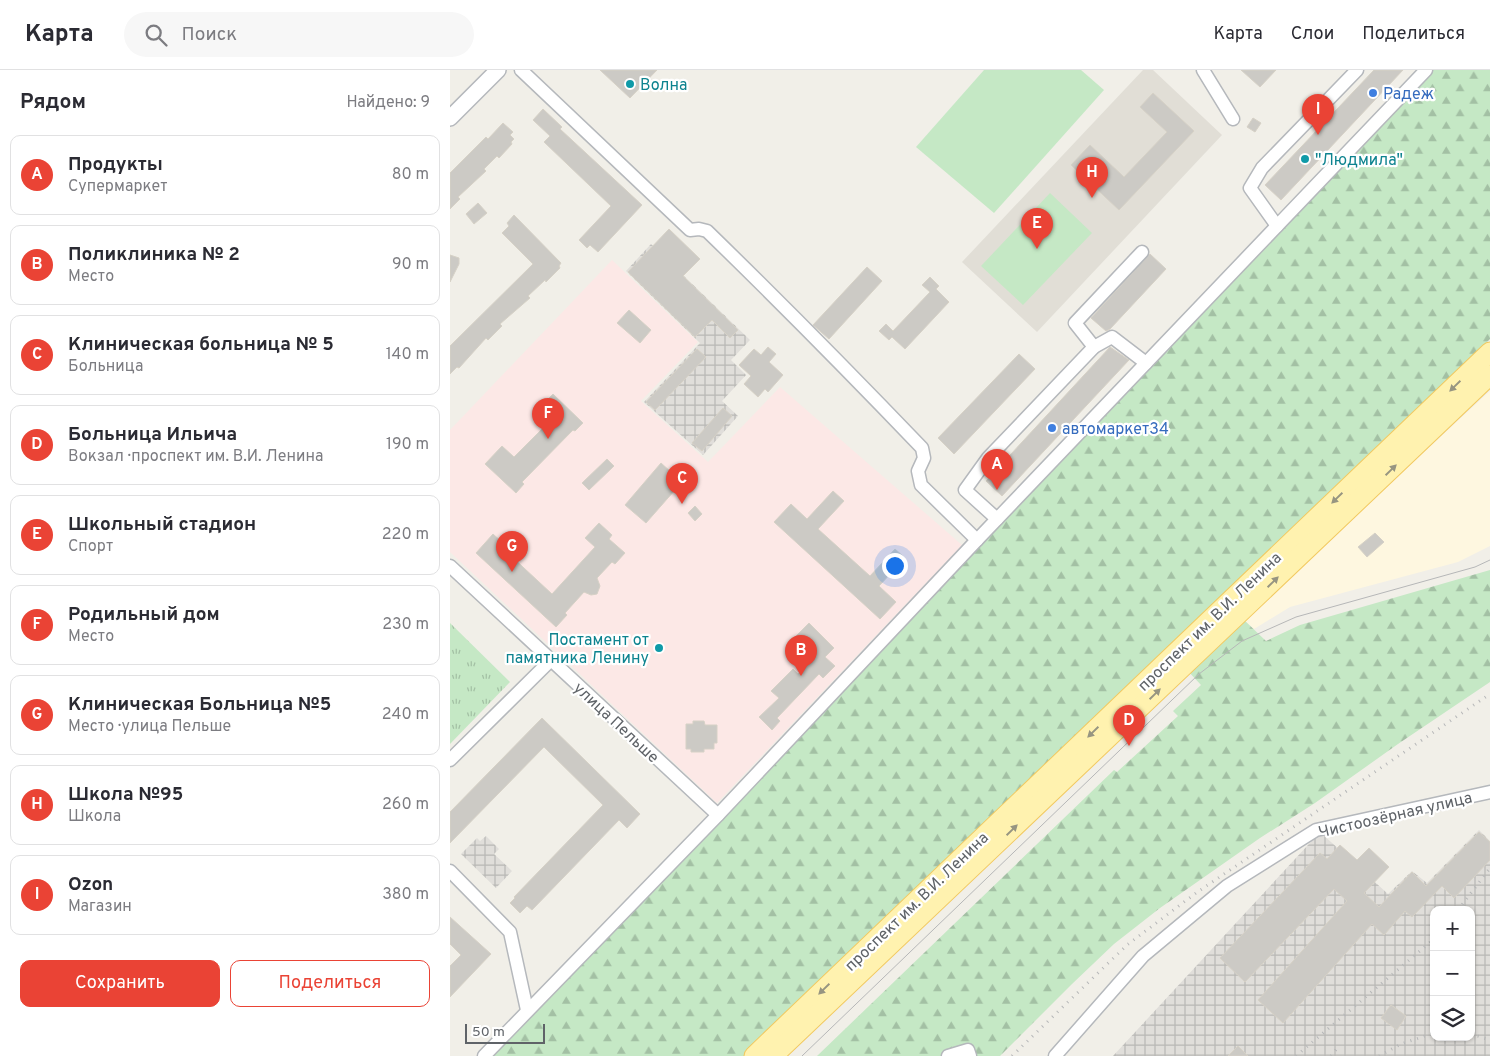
<!DOCTYPE html>
<html lang="ru">
<meta charset="utf-8">
<style>
:root{--surface:#fff;--page:#f7f7f7;--text:#2b2b33;--muted:#7c7c81;--line:#e1e1e2;--accent:#ea4335}
body{margin:0;font-family:Overpass,sans-serif;background:var(--page);color:var(--text)}
.controls{position:absolute;right:15px;bottom:15px;display:grid;overflow:hidden;border-radius:10px;box-shadow:0 1px 4px #0004}
.controls button{width:45px;height:45px;display:grid;place-items:center;padding:0;border:0;border-bottom:1px solid var(--line);background:var(--surface);color:var(--text);font:25px sans-serif}
.scale{position:absolute;left:15px;bottom:12px;width:80px;box-sizing:border-box;padding-left:5px;border:2px solid #5f6368;border-top:0;font-size:14px;line-height:18px;white-space:nowrap;color:#5f6368;-webkit-text-stroke:4px #fff;paint-order:stroke}
.you{position:absolute;left:444px;top:495px;width:18px;height:18px;margin:-12px;border:4px solid #fff;border-radius:50%;background:#1a73e8;box-shadow:0 0 0 8px #1a73e833}
.badge{display:grid;place-items:center;width:32px;height:32px;border-radius:50%;background:var(--accent);color:#fff;font-size:16px;font-weight:700}
.pin{position:absolute;translate:-50% -41px;filter:drop-shadow(0 1px 2px #0008)}
.pin::after{content:'';position:absolute;top:26px;width:18px;height:15px;background:inherit;clip-path:polygon(0 0,100% 0,50% 100%)}
.list{margin:0;padding:0;list-style:none}
h2{display:flex;justify-content:space-between;align-items:center;height:65px;margin:0;padding:0 20px;font-size:21px}
h2 small{font-size:16px;font-weight:400;color:var(--muted)}
.list li{display:grid;grid-template-columns:32px 1fr auto;gap:15px;align-items:center;box-sizing:border-box;height:80px;margin:0 10px 10px;padding:0 10px;border:1px solid var(--line);border-radius:10px}
.list b{display:block;font-size:19px;white-space:nowrap}
.list p{margin:0;font-size:16px;white-space:nowrap;color:var(--muted)}
.list em{font-size:16px;font-style:normal;color:var(--muted)}
.actions{display:flex;gap:10px;padding:15px 20px}
.actions a{flex:1;padding:11px 0;border:1px solid var(--accent);border-radius:10px;text-align:center;font-size:18px;color:var(--accent)}
.actions .main{background:var(--accent);color:#fff}
.icon{flex:none;width:28px;height:28px;fill:none;stroke:currentColor;stroke-width:2;stroke-linecap:round;stroke-linejoin:round}
.map{position:relative;flex:none;width:1040px;height:986px;overflow:hidden}
header{display:flex;align-items:center;gap:30px;box-sizing:border-box;height:70px;padding:0 25px;background:var(--surface);border-bottom:1px solid var(--line)}
header strong{font-size:24px}
nav{display:flex;gap:28px;margin-inline-start:auto;font-size:18px}
.search{width:350px;height:45px;background:var(--page);display:flex;align-items:center;gap:12px;box-sizing:border-box;padding:0 18px;border-radius:28px;color:var(--muted);font-size:19px}
main{display:flex}
aside{flex:1;background:var(--surface)}
.map>svg:first-child{display:block}
.commercial{fill:#fef7e0}
.industrial{fill:url(#industrial-grid);fill-rule:evenodd}
.education{fill:#e1ded6}
.medical{fill:#fce8e6}
.grass{fill:#c5e8c5}
.forest{fill:url(#forest-firs)}
.park{fill:url(#park-tufts)}
.building{fill:#cccac5;stroke:#d6d1c6}
.lines{fill:none;stroke-linecap:round;stroke-linejoin:round}
.minor-casing{stroke:#b5b8bc;stroke-width:15}
.tertiary-casing{stroke:#b5b8bc;stroke-width:18}
.primary-casing{stroke:#f2c960;stroke-width:21}
.minor{stroke:#fff;stroke-width:12}
.tertiary{stroke:#fff;stroke-width:15}
.primary{stroke:#fff2af;stroke-width:19}
.tram{stroke:#b6b7b8;stroke-width:1}
.rail{stroke:#b6b7b8;stroke-width:3;stroke-dasharray:1 6;stroke-linecap:butt}
.oneway{fill:#979581}
.culture-dot{fill:#0f9aa8;stroke:#fff;stroke-width:2}
.shop-dot{fill:#3f7fe0;stroke:#fff;stroke-width:2}
.labels{text-anchor:middle;stroke-width:4.5;stroke-linejoin:round;paint-order:stroke}
.culture-label{font-size:16px;fill:#0d838f;stroke:#fff;text-anchor:start}
.shop-label{font-size:16px;fill:#366cbe;stroke:#fff;text-anchor:start}
.street-label{font-size:16px;fill:#5f6368;stroke:#fff}
</style>
<header>
<strong>Карта</strong>
<div class="search"><svg class="icon" aria-label="search" viewBox="0 0 24 24"><circle cx="10" cy="10" r="6"/><path d="M15 15l6 6"/></svg>Поиск</div>
<nav><a>Карта</a><a>Слои</a><a>Поделиться</a></nav>
</header>
<main>
<aside>
<h2>Рядом<small>Найдено: 9</small></h2>
<ul class="list">
<li><span class="badge">A</span><div><b>Продукты</b><p>Супермаркет</p></div><em>80 m</em></li>
<li><span class="badge">B</span><div><b>Поликлиника № 2</b><p>Место</p></div><em>90 m</em></li>
<li><span class="badge">C</span><div><b>Клиническая больница № 5</b><p>Больница</p></div><em>140 m</em></li>
<li><span class="badge">D</span><div><b>Больница Ильича</b><p>Вокзал · проспект им. В.И. Ленина</p></div><em>190 m</em></li>
<li><span class="badge">E</span><div><b>Школьный стадион</b><p>Спорт</p></div><em>220 m</em></li>
<li><span class="badge">F</span><div><b>Родильный дом</b><p>Место</p></div><em>230 m</em></li>
<li><span class="badge">G</span><div><b>Клиническая Больница №5</b><p>Место · улица Пельше</p></div><em>240 m</em></li>
<li><span class="badge">H</span><div><b>Школа №95</b><p>Школа</p></div><em>260 m</em></li>
<li><span class="badge">I</span><div><b>Ozon</b><p>Магазин</p></div><em>380 m</em></li>
</ul>
<div class="actions"><a class="main">Сохранить</a><a>Поделиться</a></div>
</aside>
<div class="map">
<svg width="1040" height="986" viewBox="0 0 1040 986">
<defs>
<pattern id="industrial-grid" width="8" height="8" patternUnits="userSpaceOnUse" patternTransform="scale(1.25)"><rect width="8" height="8" fill="#e0deda"/><path d="M0 4h8M4 0v8" fill="none" stroke="#b9b8b5"/></pattern>
<pattern id="forest-firs" width="22" height="20" patternUnits="userSpaceOnUse" patternTransform="scale(1.25)"><rect width="22" height="20" fill="#c5e8c5"/><path d="M5 1l3.5 6h-7zM16 11l3.5 6h-7z" fill="#a3c0a4"/></pattern>
<pattern id="park-tufts" width="24" height="20" patternUnits="userSpaceOnUse" patternTransform="scale(1.25)"><rect width="24" height="20" fill="#c5e8c5"/><path d="M3 7l-1-3M5 7V3M7 7l1-3M15 17l-1-3M17 17v-4M19 17l1-3" fill="none" stroke="#a3c0a4"/></pattern>
</defs>
<rect width="100%" height="100%" fill="#f1efe8"/>
<polygon class="commercial" points="1040,321 1040,476 1008,492 840,537 804,559 793,549"/>
<g class="industrial">
<polygon points="201,174 300,270 281,290 296,305 272,331 288,346 253,385 194,332 250,273 176,201"/>
<path d="M 1029,760 L 1040,771 L 1040,986 L 663,986 L 870,762 L 938,824 L 962,801 L 977,813 ZM 984,840 L 1021,840 L 1021,967 L 984,967 Z"/>
<polygon points="36,766 49,779 44,784 62,801 46,818 11,784 27,768 30,771"/>
</g>
<polygon class="education" points="693,0 703,0 772,65 587,262 512,192"/>
<polygon class="medical" points="162,190 248,272 191,331 258,392 330,317 512,475 267,733 0,482 0,360"/>
<g class="grass">
<polygon points="534,0 631,0 654,20 544,143 466,77"/>
<polygon points="600,123 642,163 573,235 531,196"/>
</g>
<g class="forest">
<polygon points="982,0 1040,0 1040,269 934,374 295,986 42,986"/>
<polygon points="1040,500 1040,612 948,674 865,733 810,768 710,838 664,874 622,914 550,986 367,986 664,700 667,702 728,646 723,641 751,615 737,600 793,549 816,571 850,555"/>
</g>
<polygon class="park" points="0,553 60,612 0,674"/>
<g class="building">
<polygon points="150,0 207,0 180,28"/>
<polygon points="791,0 826,0 810,17"/>
<polygon points="924,0 953,0 831,130 815,115"/>
<polygon points="703,23 744,61 669,140 621,95 640,75 674,107 717,62 690,37"/>
<polygon points="93,39 112,57 110,59 192,135 148,182 140,175 137,178 129,170 161,136 94,72 100,66 83,50"/>
<polygon points="803,48 811,53 805,62 797,57"/>
<polygon points="53,53 63,62 60,65 64,69 61,72 62,74 49,88 47,86 34,99 36,101 8,127 10,129 0,139 0,103 36,67 38,69"/>
<polygon points="28,133 37,143 24,154 16,144"/>
<polygon points="64,145 111,193 109,196 110,198 96,212 95,210 78,226 80,228 50,254 52,256 38,270 36,268 9,298 7,297 0,304 0,276 83,194 52,163 59,156 57,153"/>
<polygon points="219,159 250,189 233,206 288,260 280,268 262,250 245,267 178,202"/>
<polygon points="700,184 716,199 660,259 656,261 641,248"/>
<polygon points="0,185 9,188 9,194 0,212"/>
<polygon points="417,197 432,211 379,269 363,255"/>
<polygon points="480,207 489,216 486,219 499,232 455,279 442,267 439,270 429,261 436,254 443,261 480,222 472,215"/>
<polygon points="179,240 201,260 190,273 167,253"/>
<polygon points="318,277 326,284 319,292 333,305 318,322 315,319 308,327 294,314 301,306 289,295 304,279 311,285"/>
<polygon points="660,277 679,290 552,426 536,411"/>
<polygon points="247,279 256,287 205,340 196,332"/>
<polygon points="569,284 585,299 504,384 488,368"/>
<polygon points="103,324 133,353 125,361 123,360 72,412 74,414 66,423 35,394 52,376 64,387 97,354 85,342"/>
<polygon points="273,338 282,346 252,381 242,373"/>
<polygon points="157,389 164,396 139,420 132,413"/>
<polygon points="211,393 232,412 196,453 175,435"/>
<polygon points="383,421 394,431 368,459 420,506 445,479 455,488 429,516 446,532 430,549 324,452 341,434 357,449"/>
<polygon points="245,436 252,444 245,451 238,443"/>
<polygon points="149,453 162,465 159,469 175,483 165,494 162,492 147,508 150,516 147,524 141,525 134,522 115,543 117,545 106,557 26,483 43,464 63,482 60,485 102,524 145,477 135,468"/>
<polygon points="925,463 934,472 917,487 908,477"/>
<polygon points="359,553 384,578 375,587 385,596 373,608 369,604 327,648 330,651 322,660 309,647 329,628 321,621 343,599 348,604 361,591 340,572"/>
<polygon points="92,648 190,744 177,758 169,750 82,840 77,836 70,843 60,833 65,828 64,827 153,735 94,677 0,773 0,742"/>
<polygon points="243,651 254,651 255,655 267,655 267,673 264,673 264,679 254,679 254,682 241,682 241,679 236,679 236,654 243,654"/>
<polygon points="1029,762 1040,772 1040,790 1004,828 992,816 962,847 955,841 934,865 922,854 833,953 808,930 897,831 884,819 795,912 770,888 870,783 877,789 890,775 907,790 919,778 939,797 914,823 929,837 962,802 976,816"/>
<polygon points="0,847 41,884 0,927 0,896 11,885 0,874"/>
<polygon points="941,935 956,946 947,960 931,948"/>
<polygon points="788,976 798,986 778,986"/>
</g>
<g class="lines">
<g class="minor-casing">
<g id="minor">
<path d="M 71,0 L 240,160 L 249,159 L 257,161 C 330,232 401,304 472,378 L 474,388 L 468,401 L 471,415 L 527,470"/>
<polyline points="753,0 783,49"/>
<polyline points="827,156 800,118 812,98 907,0"/>
<polyline points="644,277 625,253 692,182"/>
<polyline points="547,449 515,420 538,388 644,277 662,267 696,293"/>
<polyline points="0,496 268,745"/>
<polyline points="0,690 101,590"/>
<polyline points="0,801 60,862 77,940"/>
<polyline points="34,986 268,745 527,470 976,0"/>
<polyline points="498,986 518,980 520,986"/>
<polyline points="605,986 693,886 777,816 866,760 1040,722"/>
</g>
</g>
<g class="tertiary-casing">
<polyline id="tertiary" points="0,48 48,0"/>
</g>
<g class="primary-casing">
<g id="primary">
<polyline points="304,986 1040,282"/>
<polyline points="323,986 1040,305"/>
</g>
</g>
<use href="#minor" class="minor"/>
<use href="#tertiary" class="tertiary"/>
<use href="#primary" class="primary"/>
<polyline class="tram" points="352,986 749,604 792,571 846,547 1025,497 1040,490"/>
<g class="rail">
<polyline points="1008,840 1040,798"/>
<polyline points="1021,964 1040,970"/>
<polyline points="562,986 677,875 746,823 1040,624"/>
<polyline points="846,986 984,869"/>
<polyline points="881,986 888,977"/>
<polyline points="929,986 951,974 984,963"/>
</g>
</g>
<defs><path id="oneway-solid" d="M-6-.8H1V-3.2L6.5 0L1 3.2V.8H-6Z" transform="scale(1.25)"/></defs>
<g class="oneway">
<use href="#oneway-solid" transform="translate(1005 316) rotate(136)"/>
<use href="#oneway-solid" transform="translate(941 400) rotate(-44)"/>
<use href="#oneway-solid" transform="translate(887 428) rotate(136)"/>
<use href="#oneway-solid" transform="translate(823 512) rotate(-44)"/>
<use href="#oneway-solid" transform="translate(705 624) rotate(-44)"/>
<use href="#oneway-solid" transform="translate(643 662) rotate(136)"/>
<use href="#oneway-solid" transform="translate(562 760) rotate(-44)"/>
<use href="#oneway-solid" transform="translate(374 919) rotate(136)"/>
</g>
<g class="culture-dot">
<circle cx="180" cy="14" r="5"/>
<circle cx="855" cy="89" r="5"/>
<circle cx="209" cy="578" r="5"/>
</g>
<g class="shop-dot">
<circle cx="923" cy="23" r="5"/>
<circle cx="602" cy="358" r="5"/>
</g>
<g class="labels">
<g class="culture-label">
<text x="190" y="20">Волна</text>
<text x="865" y="95">"Людмила"</text>
<text x="199" y="575" text-anchor="end">Постамент от<tspan x="199" dy="18">памятника Ленину</tspan></text>
</g>
<g class="shop-label">
<text x="933" y="29">Радеж</text>
<text x="612" y="364">автомаркет34</text>
</g>
<g class="street-label">
<text transform="translate(759 551) rotate(-44)" y="6">проспект им. В.И. Ленина</text>
<text transform="translate(167 652) rotate(43)" y="6">улица Пельше</text>
<text transform="translate(945 744) rotate(-13)" y="6">Чистоозёрная улица</text>
<text transform="translate(466 831) rotate(-44)" y="6">проспект им. В.И. Ленина</text>
</g>
</g>
</svg>
<div class="controls">
<button>+</button>
<button>−</button>
<button><svg class="icon" aria-label="layers" viewBox="0 0 24 24"><path d="M12 4l9 5-9 5-9-5zM3 14l9 5 9-5"/></svg></button>
</div>
<div class="scale">50 m</div>
<div class="you"></div>
<div class="pin badge" style="left:547px;top:420px">A</div>
<div class="pin badge" style="left:351px;top:606px">B</div>
<div class="pin badge" style="left:232px;top:434px">C</div>
<div class="pin badge" style="left:679px;top:676px">D</div>
<div class="pin badge" style="left:587px;top:179px">E</div>
<div class="pin badge" style="left:98px;top:369px">F</div>
<div class="pin badge" style="left:62px;top:502px">G</div>
<div class="pin badge" style="left:642px;top:128px">H</div>
<div class="pin badge" style="left:868px;top:65px">I</div>
</div>
</main>
